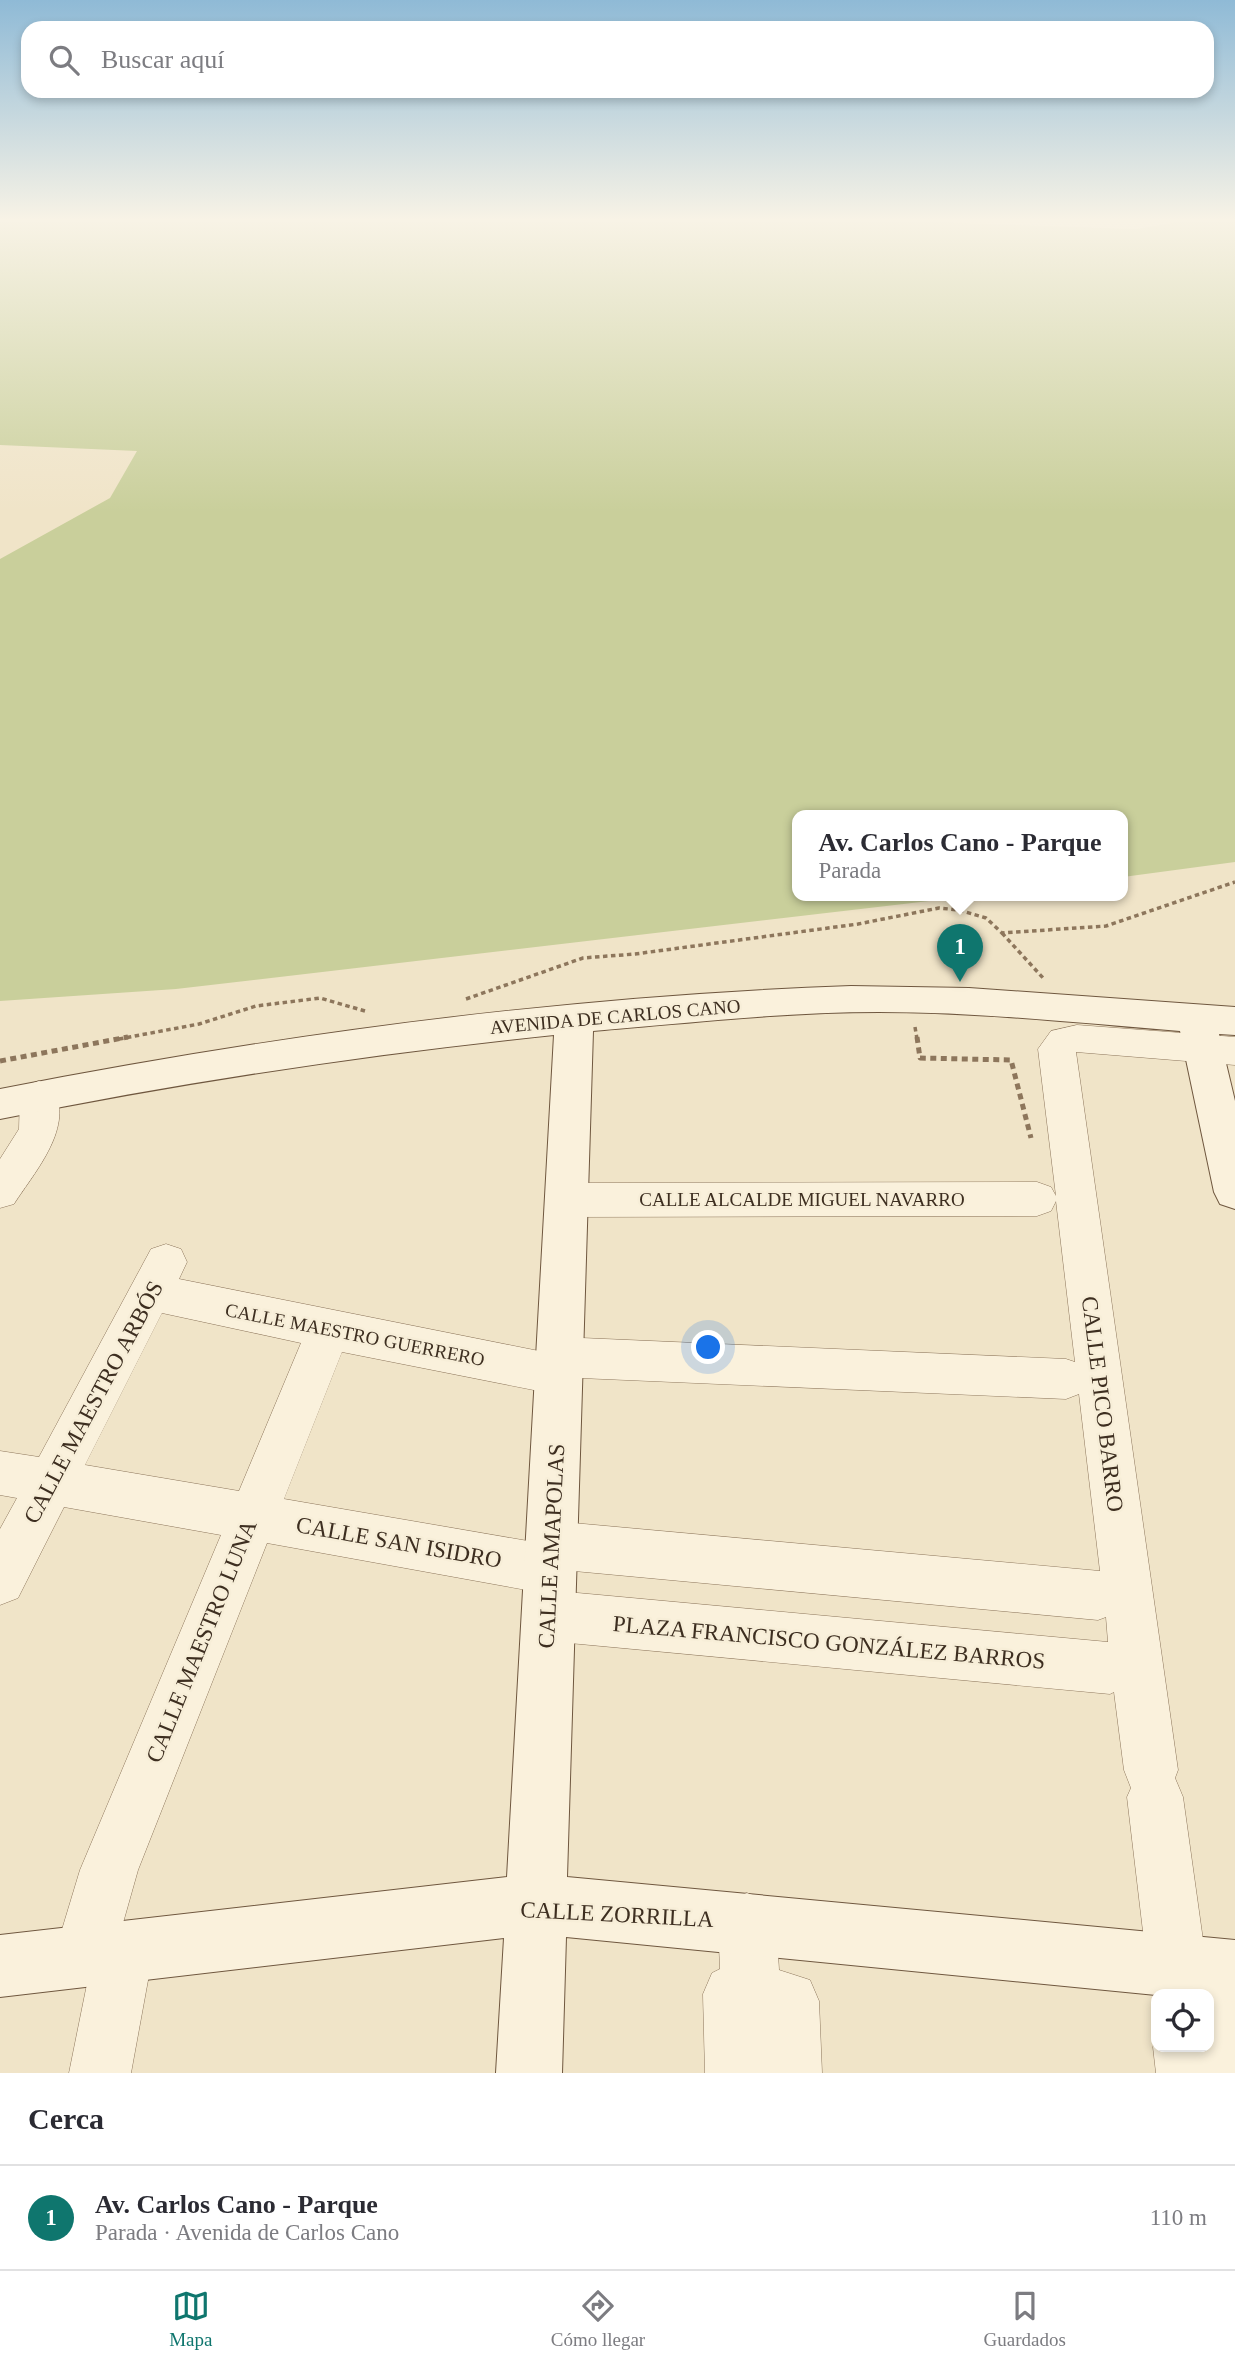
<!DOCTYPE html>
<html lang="es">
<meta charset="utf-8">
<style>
:root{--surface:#fff;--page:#f2f2f3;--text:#2b2b33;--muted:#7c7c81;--line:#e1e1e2;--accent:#0f766e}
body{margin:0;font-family:"Times New Roman",serif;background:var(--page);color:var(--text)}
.controls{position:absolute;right:21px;bottom:21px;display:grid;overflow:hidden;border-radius:14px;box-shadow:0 4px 10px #0003}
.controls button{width:63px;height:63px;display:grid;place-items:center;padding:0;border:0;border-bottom:2px solid var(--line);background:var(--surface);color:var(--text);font:35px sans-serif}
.you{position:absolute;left:709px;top:1348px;width:24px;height:24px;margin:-18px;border:5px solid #fff;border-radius:50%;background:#1a73e8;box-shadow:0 0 0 10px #1a73e833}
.badge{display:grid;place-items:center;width:46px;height:46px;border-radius:50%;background:var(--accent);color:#fff;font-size:23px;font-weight:700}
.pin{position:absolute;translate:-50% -58px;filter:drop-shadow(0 2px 4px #0008)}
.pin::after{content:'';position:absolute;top:37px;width:24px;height:21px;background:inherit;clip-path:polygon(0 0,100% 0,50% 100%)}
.popup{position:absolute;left:792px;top:810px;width:336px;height:91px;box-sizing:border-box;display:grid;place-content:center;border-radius:14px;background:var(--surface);filter:drop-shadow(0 2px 5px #0005);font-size:23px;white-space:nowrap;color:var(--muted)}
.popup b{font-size:26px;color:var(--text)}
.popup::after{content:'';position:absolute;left:50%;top:100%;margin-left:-14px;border:14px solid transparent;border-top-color:var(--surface)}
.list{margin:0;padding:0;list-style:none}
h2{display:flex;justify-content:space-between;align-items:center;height:91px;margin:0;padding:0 28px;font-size:30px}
h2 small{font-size:23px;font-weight:400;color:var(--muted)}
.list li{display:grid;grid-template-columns:46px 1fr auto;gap:21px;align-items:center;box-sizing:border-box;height:105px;padding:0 28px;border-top:2px solid var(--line)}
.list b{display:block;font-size:26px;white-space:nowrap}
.list p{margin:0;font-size:23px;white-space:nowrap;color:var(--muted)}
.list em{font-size:23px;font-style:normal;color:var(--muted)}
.icon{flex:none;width:38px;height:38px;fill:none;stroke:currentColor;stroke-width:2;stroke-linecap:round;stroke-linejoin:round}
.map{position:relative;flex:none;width:1235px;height:2073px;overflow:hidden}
.search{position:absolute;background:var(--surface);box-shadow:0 4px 10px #0003;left:21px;right:21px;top:21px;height:77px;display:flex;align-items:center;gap:18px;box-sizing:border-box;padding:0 24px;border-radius:21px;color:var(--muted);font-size:26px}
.sheet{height:196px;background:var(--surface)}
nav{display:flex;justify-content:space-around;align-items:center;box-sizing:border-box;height:98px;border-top:2px solid var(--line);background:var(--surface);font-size:19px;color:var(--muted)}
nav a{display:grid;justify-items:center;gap:4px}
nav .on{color:var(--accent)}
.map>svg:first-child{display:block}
.green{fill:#c9cf9b}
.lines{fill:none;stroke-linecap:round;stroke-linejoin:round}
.street-casing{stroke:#8d765c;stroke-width:1}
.secondary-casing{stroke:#6f573f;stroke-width:2}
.path-far1{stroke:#8d765c;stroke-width:3.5;stroke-dasharray:4.5 3.5;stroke-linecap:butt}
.path{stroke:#8d765c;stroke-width:5;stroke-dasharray:6 4.5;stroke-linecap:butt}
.street{fill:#faf1dc;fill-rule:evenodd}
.secondary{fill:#faf1dc;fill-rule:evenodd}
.labels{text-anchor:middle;stroke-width:5;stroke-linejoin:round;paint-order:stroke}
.street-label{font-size:19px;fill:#3d2e20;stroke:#f7eed8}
.near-street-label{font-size:23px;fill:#3d2e20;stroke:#f7eed8}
</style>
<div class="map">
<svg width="1235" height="2073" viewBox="0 0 1235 2073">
<rect width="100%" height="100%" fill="#f0e4c8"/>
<polygon class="green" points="0,222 929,222 1136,229 1179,222 1235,222 1235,862 1123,877 1123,816 797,816 797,896 972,896 176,989 0,1001 0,559 110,498 137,451 0,445"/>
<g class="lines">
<g class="street-casing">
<g id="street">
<path d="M 1077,1025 L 1235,1037 L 1235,1065 L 1076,1052 L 1178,1770 L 1175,1778 L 1183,1797 L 1203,1940 L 1208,1938 L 1229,1947 L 1235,1961 L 1235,2073 L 1156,2073 L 1153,2047 L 1156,2040 L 1156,2047 L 1209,2047 L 1209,1994 L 1176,1994 L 1156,1986 L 1147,1965 L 1127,1797 L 1131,1788 L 1124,1770 L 1114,1692 L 1110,1694 L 548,1641 L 530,1634 L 523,1616 L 530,1598 L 543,1593 L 267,1543 L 138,1870 L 123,1923 L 144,1932 L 153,1953 L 131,2073 L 69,2073 L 87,1984 L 63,1977 L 54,1956 L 80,1870 L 221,1535 L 64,1507 L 18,1598 L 0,1605 L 0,1529 L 17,1498 L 0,1495 L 0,1451 L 39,1457 L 151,1249 L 166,1244 L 181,1249 L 187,1262 L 179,1279 L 539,1351 L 543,1343 L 559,1337 L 1066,1359 L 1075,1362 L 1056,1201 L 1051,1211 L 1037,1216 L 566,1217 L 552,1212 L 546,1200 L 552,1188 L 566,1183 L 1037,1182 L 1051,1187 L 1056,1196 L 1038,1049 L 1051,1031 ZM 162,1313 L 301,1343 L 239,1491 L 85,1465 ZM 342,1352 L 559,1395 L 575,1389 L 580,1378 L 1066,1399 L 1079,1394 L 1100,1571 L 551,1521 L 534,1528 L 528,1541 L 284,1499 ZM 574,1571 L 1098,1620 L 1106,1617 L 1108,1642 L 556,1591 L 568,1586 Z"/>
<path d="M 39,1081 L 53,1086 C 75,1127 36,1170 14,1204 L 0,1208 L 0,1159 L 19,1129 L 20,1096 L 25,1086 Z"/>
<polygon points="747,1893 768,1901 776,1922 779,1970 810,1980 819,2001 822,2073 705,2073 703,1994 712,1973 720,1969 718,1922 726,1901"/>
</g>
</g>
<g class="secondary-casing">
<path id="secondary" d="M 851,986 L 969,988 L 1235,1007 L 1235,1035 L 1219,1034 L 1235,1101 L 1235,1209 L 1220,1204 L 1214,1192 L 1180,1031 C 1080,1023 979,1012 879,1012 C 783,1012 688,1023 593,1031 L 567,1877 L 1235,1940 L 1235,2002 L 1209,2000 L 1209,1994 L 1156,1995 L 566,1937 L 562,2073 L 496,2073 L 504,1938 L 0,1997 L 0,1935 L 507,1877 L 554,1035 C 368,1054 184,1082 0,1119 L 0,1089 C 281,1034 565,996 851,986 Z"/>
</g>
<g class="path-far1">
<polyline points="1002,933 1044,979"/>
<polyline points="466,999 583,958 635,954 858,924 939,908 959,910 986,918 1002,933 1106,926 1235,882"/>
<polyline points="915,1027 917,1039"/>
<polyline points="119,1039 199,1024 256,1006 320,998 365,1011"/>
</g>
<g class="path">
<polyline points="917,1037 920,1058 1011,1060 1031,1138"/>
<polyline points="0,1061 128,1037"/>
</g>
<use href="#street" class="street"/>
<use href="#secondary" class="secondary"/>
</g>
<linearGradient id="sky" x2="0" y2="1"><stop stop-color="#8fbad6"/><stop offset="0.43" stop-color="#f8f3e6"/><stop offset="1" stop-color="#f8f3e6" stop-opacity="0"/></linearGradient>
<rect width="1235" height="512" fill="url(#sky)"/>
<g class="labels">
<g class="street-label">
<text transform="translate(615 1016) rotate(-5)" y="7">AVENIDA DE CARLOS CANO</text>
<text x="802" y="1206">CALLE ALCALDE MIGUEL NAVARRO</text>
<text transform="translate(355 1334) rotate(11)" y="7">CALLE MAESTRO GUERRERO</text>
</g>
<g class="near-street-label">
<text transform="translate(93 1402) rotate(-62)" y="8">CALLE MAESTRO ARBÓS</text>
<text transform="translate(1103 1404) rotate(83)" y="8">CALLE PICO BARRO</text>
<text transform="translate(399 1542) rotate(10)" y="8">CALLE SAN ISIDRO</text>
<text transform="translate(551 1546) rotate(-87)" y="8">CALLE AMAPOLAS</text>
<text transform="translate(201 1641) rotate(-68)" y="8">CALLE MAESTRO LUNA</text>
<text transform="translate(829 1642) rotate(5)" y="8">PLAZA FRANCISCO GONZÁLEZ BARROS</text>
<text transform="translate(617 1914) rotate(3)" y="8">CALLE ZORRILLA</text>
</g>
</g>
</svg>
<div class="controls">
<button><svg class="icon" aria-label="locate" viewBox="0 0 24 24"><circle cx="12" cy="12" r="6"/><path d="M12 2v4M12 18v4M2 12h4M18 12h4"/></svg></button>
</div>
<div class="you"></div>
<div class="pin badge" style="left:960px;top:982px">1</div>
<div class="popup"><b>Av. Carlos Cano - Parque</b>Parada</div>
<div class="search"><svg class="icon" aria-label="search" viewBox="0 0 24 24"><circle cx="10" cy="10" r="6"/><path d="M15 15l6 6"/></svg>Buscar aquí</div>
</div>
<section class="sheet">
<h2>Cerca<small></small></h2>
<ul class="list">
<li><span class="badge">1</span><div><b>Av. Carlos Cano - Parque</b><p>Parada · Avenida de Carlos Cano</p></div><em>110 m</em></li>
</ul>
</section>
<nav>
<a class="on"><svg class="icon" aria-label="map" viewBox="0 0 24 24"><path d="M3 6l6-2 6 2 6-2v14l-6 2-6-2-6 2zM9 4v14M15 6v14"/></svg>Mapa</a>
<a><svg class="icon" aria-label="directions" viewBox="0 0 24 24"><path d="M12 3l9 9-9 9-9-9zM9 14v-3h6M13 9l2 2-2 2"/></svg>Cómo llegar</a>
<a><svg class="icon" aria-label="saved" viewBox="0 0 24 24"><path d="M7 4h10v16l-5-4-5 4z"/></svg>Guardados</a>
</nav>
